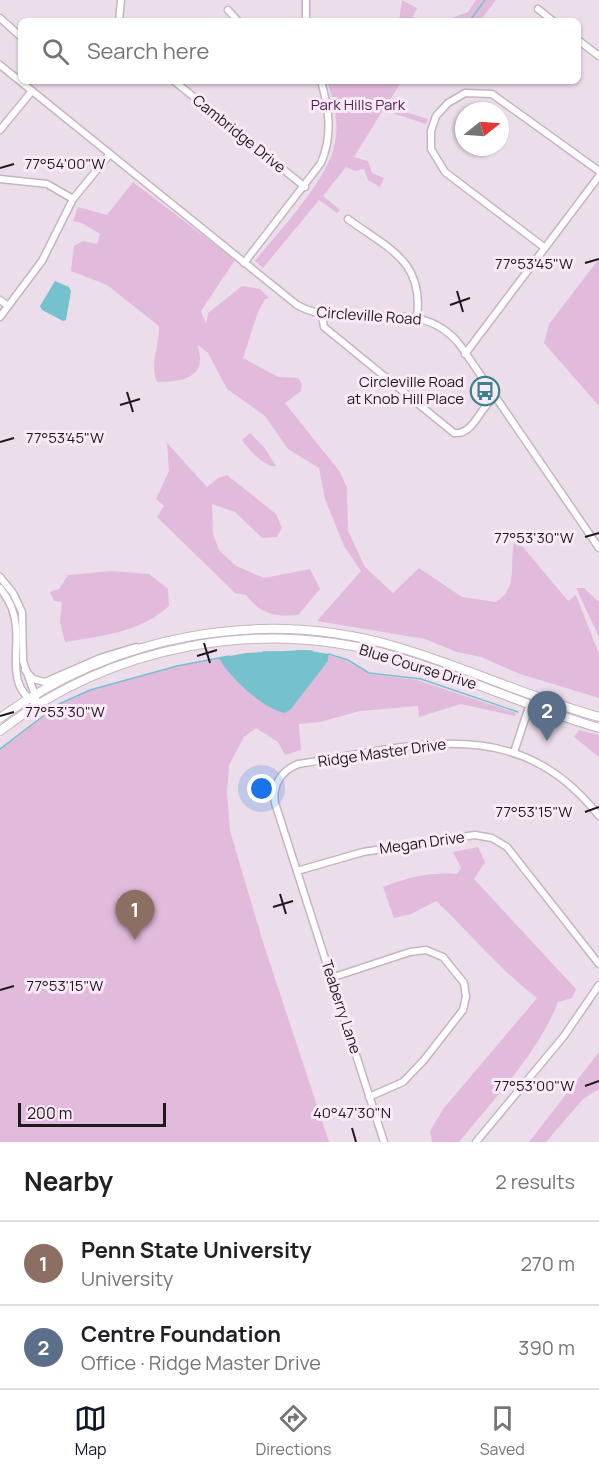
<!DOCTYPE html>
<meta charset="utf-8">
<style>
:root{--surface:#fff;--page:#f2f2f2;--text:#202124;--muted:#757577;--line:#e0e0e0;--accent:#111827}
body{margin:0;font-family:Manrope,sans-serif;background:var(--page);color:var(--text)}
.compass{position:absolute;left:455px;top:102px;width:54px;height:54px;border-radius:50%;background:var(--surface);box-shadow:0 2px 4px #0004;rotate:73deg}
.scale{position:absolute;left:18px;bottom:15px;width:148px;box-sizing:border-box;padding-left:6px;border:3px solid #1f191e;border-top:0;font-size:16px;line-height:21px;white-space:nowrap;color:#1f191e;-webkit-text-stroke:4px #faeaf7;paint-order:stroke}
.you{position:absolute;left:262px;top:789px;width:21px;height:21px;margin:-15px;border:4px solid #fff;border-radius:50%;background:#1a73e8;box-shadow:0 0 0 9px #1a73e833}
.badge{display:grid;place-items:center;width:39px;height:39px;border-radius:50%;background:var(--accent);color:#fff;font-size:20px;font-weight:700}
.pin{position:absolute;translate:-50% -50px;filter:drop-shadow(0 2px 3px #0008)}
.pin::after{content:'';position:absolute;top:32px;width:21px;height:18px;background:inherit;clip-path:polygon(0 0,100% 0,50% 100%)}
.list{margin:0;padding:0;list-style:none}
h2{display:flex;justify-content:space-between;align-items:center;height:78px;margin:0;padding:0 24px;font-size:26px}
h2 small{font-size:20px;font-weight:400;color:var(--muted)}
.list li{display:grid;grid-template-columns:39px 1fr auto;gap:18px;align-items:center;box-sizing:border-box;height:84px;padding:0 24px;border-top:2px solid var(--line)}
.list b{display:block;font-size:22px;white-space:nowrap}
.list p{margin:0;font-size:20px;white-space:nowrap;color:var(--muted)}
.list em{font-size:20px;font-style:normal;color:var(--muted)}
.icon{flex:none;width:33px;height:33px;fill:none;stroke:currentColor;stroke-width:2;stroke-linecap:round;stroke-linejoin:round}
.map{position:relative;flex:none;width:599px;height:1142px;overflow:hidden}
.search{position:absolute;background:var(--surface);box-shadow:0 2px 4px #0004;left:18px;right:18px;top:18px;height:66px;display:flex;align-items:center;gap:15px;box-sizing:border-box;padding:0 21px;border-radius:9px;color:var(--muted);font-size:22px}
.sheet{height:246px;background:var(--surface)}
nav{display:flex;justify-content:space-around;align-items:center;box-sizing:border-box;height:84px;border-top:2px solid var(--line);background:var(--surface);font-size:16px;color:var(--muted)}
nav a{display:grid;justify-items:center;gap:3px}
nav .on{color:var(--accent)}
.map>svg:first-child{display:block}
.green{fill:#e2bbdc}
.water{fill:#75c2ce}
.lines{fill:none;stroke-linecap:round;stroke-linejoin:round}
.stream{stroke:#75c2ce;stroke-width:1.5}
.minor-casing{stroke:#c5b5c2;stroke-width:9}
.major-casing{stroke:#c5b5c2;stroke-width:10}
.minor{stroke:#fff;stroke-width:6}
.major{stroke:#fff;stroke-width:8}
.ticks{fill:none;stroke:#1f191e;stroke-width:2}
.labels{text-anchor:middle;stroke-width:6;stroke-linejoin:round;paint-order:stroke}
.park-label{font-size:15px;fill:#551e51;stroke:#faeaf7}
.street-label{font-size:15px;fill:#1f191e;stroke:#faeaf7}
.poi-label{font-size:15px;fill:#1f191e;stroke:#faeaf7;text-anchor:end}
.ticks-label{font-size:15px;text-anchor:middle;fill:#1f191e;stroke:#faeaf7;stroke-width:6;stroke-linejoin:round;paint-order:stroke}
</style>
<div class="map">
<svg width="599" height="1142" viewBox="0 0 599 1142">
<rect width="100%" height="100%" fill="#ecddea"/>
<g class="green">
<polygon points="402,0 417,8 411,21 399,21"/>
<polygon points="476,0 496,0 480,21 443,21 468,12"/>
<path d="M 327,81 L 402,81 L 386,106 L 428,119 L 426,124 L 383,110 L 354,157 L 368,161 L 372,173 L 384,178 L 380,187 L 368,180 L 364,169 L 355,171 L 346,167 L 323,196 L 340,210 L 337,213 L 319,200 L 263,268 L 255,261 C 278,232 329,179 335,143 C 339,122 334,102 327,81 Z"/>
<path d="M 133,182 L 235,260 L 201,311 L 206,324 L 208,313 L 242,286 L 260,289 L 269,298 L 265,299 L 258,312 L 243,358 L 278,377 L 298,378 L 302,384 L 301,391 L 285,403 L 340,472 L 347,488 L 348,531 L 356,548 L 365,567 L 393,593 L 419,568 L 462,597 L 496,602 C 519,587 509,566 514,543 L 518,541 L 568,601 L 576,595 L 599,654 L 599,698 L 520,674 L 481,657 L 457,652 L 425,639 L 317,621 L 361,571 L 344,546 L 325,499 L 319,468 L 288,449 L 265,416 L 227,389 L 208,353 L 198,345 C 198,349 200,354 200,359 C 201,381 172,382 157,382 C 149,364 160,345 159,326 L 107,285 L 71,271 L 74,246 L 83,241 L 97,244 L 100,234 L 82,223 L 73,221 L 78,207 L 107,215 Z"/>
<polygon points="599,259 599,406 544,343 549,324"/>
<path d="M 250,433 L 264,447 L 276,466 C 265,468 248,449 242,440 Z"/>
<path d="M 167,443 L 207,487 L 218,478 L 227,475 L 276,514 L 282,528 L 277,537 L 262,538 L 235,512 L 212,504 L 213,534 L 219,550 L 236,566 L 264,578 L 310,569 L 320,589 L 298,615 C 275,617 262,615 246,595 L 235,593 L 157,517 L 164,506 L 156,499 L 169,471 Z"/>
<path d="M 111,571 L 149,574 L 168,589 L 169,606 C 141,632 102,636 65,642 L 60,622 L 62,602 L 54,601 L 50,592 L 59,589 L 68,575 Z"/>
<polygon points="576,588 584,588 599,602 599,637"/>
<polygon points="329,655 343,659 370,674 417,680 516,713 515,716 461,704 419,717 418,706 360,711 320,722 299,724 301,750 285,755 278,742 256,728 244,737 229,765 227,793 230,831 263,942 329,1142 0,1142 0,749 59,704 90,690 177,666 219,658 246,688 328,661"/>
<polygon points="579,730 599,735 599,757 574,737"/>
<path d="M 478,847 L 485,862 L 474,879 L 576,989 L 572,998 L 558,1002 C 540,1050 492,1102 459,1142 L 432,1142 L 430,1131 L 444,1108 L 537,998 C 500,970 470,933 436,901 L 411,914 L 394,918 L 383,887 C 409,877 429,872 457,874 L 461,868 L 453,852 Z"/>
<polygon points="599,1052 599,1089 583,1099 546,1142 529,1142"/>
</g>
<g class="water">
<polygon points="55,281 69,287 71,291 66,320 63,321 42,310 40,306"/>
<path d="M 304,650 L 329,654 L 328,661 L 291,709 L 285,713 C 264,710 228,676 219,658 L 246,653 Z"/>
</g>
<g class="lines">
<g class="stream">
<polyline points="462,21 471,19 485,0"/>
<polyline points="296,651 312,651"/>
<polyline points="263,652 279,652"/>
<polyline points="329,654 348,660 369,673 421,679 518,712"/>
<polyline points="0,749 59,704 90,690 177,666 229,656"/>
</g>
<g class="minor-casing">
<g id="minor">
<polyline points="538,9 553,21"/>
<polyline points="228,10 238,21"/>
<polyline points="0,18 20,36"/>
<polyline points="119,21 121,0"/>
<polyline points="306,21 306,0"/>
<polyline points="578,40 599,56"/>
<path d="M 0,65 L 297,305 C 350,334 419,292 460,345 L 599,548"/>
<polyline points="174,81 305,187"/>
<polyline points="0,130 32,91"/>
<polyline points="0,179 47,184 73,199"/>
<path d="M 348,219 C 388,249 424,260 417,317"/>
<polyline points="545,248 445,172 431,149 431,131 436,116 448,103 465,93 492,94 599,171"/>
<path d="M 244,263 L 321,163 C 333,135 329,109 321,81"/>
<polyline points="0,300 8,306"/>
<path d="M 322,315 L 324,327 L 454,433 C 474,435 479,408 494,398"/>
<polyline points="0,317 42,261 73,199 109,155"/>
<polyline points="465,354 599,176"/>
<polyline points="0,577 13,593 22,612 23,661 38,704"/>
<path d="M 0,588 C 9,599 15,612 16,627 C 19,654 6,689 38,704"/>
<polyline points="25,670 33,679 45,682 100,658 136,647"/>
<polyline points="514,752 530,704"/>
<polyline points="297,871 363,852 475,835 492,838 507,847 599,964"/>
<polyline points="331,978 410,952 426,950 443,957 464,983 466,997 463,1010 424,1060 403,1082 369,1097"/>
<path d="M 384,1142 L 275,803 C 272,785 281,771 298,764 C 412,747 516,710 599,816"/>
<polyline points="476,1142 564,1036 599,985"/>
</g>
</g>
<g class="major-casing">
<g id="major">
<path d="M 0,718 C 114,635 261,607 397,647 C 466,667 530,698 599,717"/>
<path d="M 0,731 C 111,645 262,616 397,657 C 465,677 531,708 599,728"/>
</g>
</g>
<use href="#minor" class="minor"/>
<use href="#major" class="major"/>
</g>
<path class="ticks" d="M 0,168 L 14,164M 585,263 L 599,259M 457,291 L 463,312M 450,305 L 470,298M 127,392 L 133,412M 120,405 L 140,399M 0,442 L 14,438M 585,537 L 599,533M 204,643 L 210,663M 197,656 L 217,650M 0,716 L 14,712M 585,812 L 599,807M 280,894 L 286,914M 273,907 L 293,901M 0,990 L 14,986M 585,1086 L 599,1081M 352,1128 L 356,1142"/>
<defs>
<g id="bus-ring" transform="scale(1.5)"><circle r="9.5" fill="#faeaf7" stroke="#3c838d" stroke-width="1.5"/><path d="M-5-6H5V4H4V6H2V4H-2V6H-4V4H-5ZM-3.5-4V0h7V-4ZM-3.5 1.2v1.5H-2V1.2ZM2 1.2v1.5H3.5V1.2Z" fill="#3c838d"/></g>
</defs>
<g fill-rule="evenodd">
<use href="#bus-ring" x="485" y="391"/>
</g>
<g class="labels">
<g class="park-label">
<text x="358" y="110">Park Hills Park</text>
</g>
<g class="street-label">
<text transform="translate(239 134) rotate(39)" y="5">Cambridge Drive</text>
<text transform="translate(369 316) rotate(4)" y="5">Circleville Road</text>
<text transform="translate(418 667) rotate(17)" y="5">Blue Course Drive</text>
<text transform="translate(382 753) rotate(-8)" y="5">Ridge Master Drive</text>
<text transform="translate(422 843) rotate(-8)" y="5">Megan Drive</text>
<text transform="translate(341 1007) rotate(72)" y="5">Teaberry Lane</text>
</g>
<g class="poi-label">
<text x="464" y="387">Circleville Road<tspan x="464" dy="17">at Knob Hill Place</tspan></text>
</g>
</g>
<g class="ticks-label">
<text x="65" y="169">77°54'00"W</text>
<text x="534" y="269">77°53'45"W</text>
<text x="65" y="443">77°53'45"W</text>
<text x="534" y="543">77°53'30"W</text>
<text x="65" y="717">77°53'30"W</text>
<text x="534" y="817">77°53'15"W</text>
<text x="65" y="991">77°53'15"W</text>
<text x="534" y="1091">77°53'00"W</text>
<text x="352" y="1118">40°47'30"N</text>
</g>
</svg>
<svg class="compass" viewBox="-18 -18 36 36"><path d="M0-13l5 13h-10z" fill="#e53935"/><path d="M0 13l5-13h-10z" fill="#757577"/></svg>
<div class="scale">200 m</div>
<div class="you"></div>
<div class="pin badge" style="left:135px;top:940px;background:#8d6e63">1</div>
<div class="pin badge" style="left:547px;top:741px;background:#5c6f8a">2</div>
<div class="search"><svg class="icon" aria-label="search" viewBox="0 0 24 24"><circle cx="10" cy="10" r="6"/><path d="M15 15l6 6"/></svg>Search here</div>
</div>
<section class="sheet">
<h2>Nearby<small>2 results</small></h2>
<ul class="list">
<li><span class="badge" style="background:#8d6e63">1</span><div><b>Penn State University</b><p>University</p></div><em>270 m</em></li>
<li><span class="badge" style="background:#5c6f8a">2</span><div><b>Centre Foundation</b><p>Office · Ridge Master Drive</p></div><em>390 m</em></li>
</ul>
</section>
<nav>
<a class="on"><svg class="icon" aria-label="map" viewBox="0 0 24 24"><path d="M3 6l6-2 6 2 6-2v14l-6 2-6-2-6 2zM9 4v14M15 6v14"/></svg>Map</a>
<a><svg class="icon" aria-label="directions" viewBox="0 0 24 24"><path d="M12 3l9 9-9 9-9-9zM9 14v-3h6M13 9l2 2-2 2"/></svg>Directions</a>
<a><svg class="icon" aria-label="saved" viewBox="0 0 24 24"><path d="M7 4h10v16l-5-4-5 4z"/></svg>Saved</a>
</nav>
